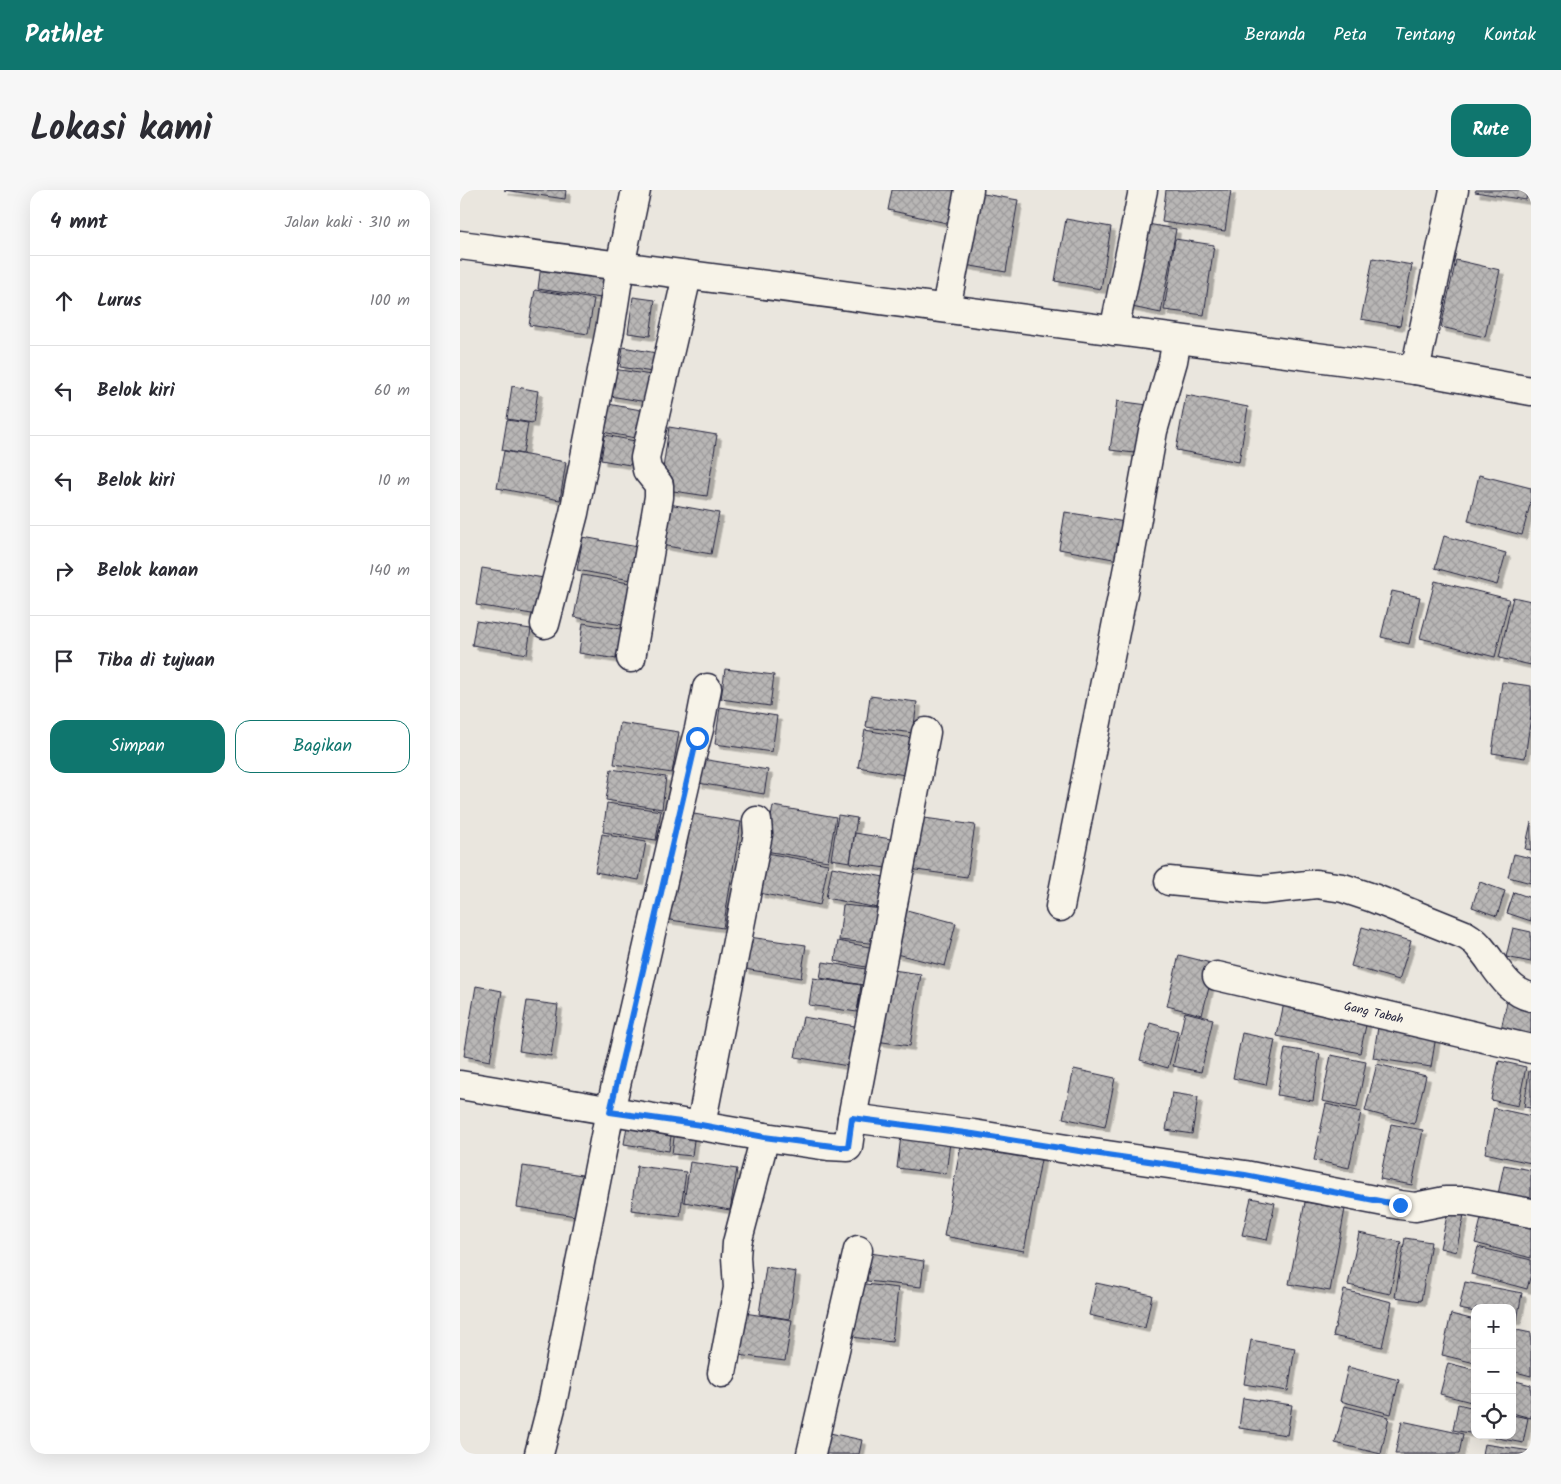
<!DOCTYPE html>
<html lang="id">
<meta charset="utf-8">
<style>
:root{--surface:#fff;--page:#f7f7f7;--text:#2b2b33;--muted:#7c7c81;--line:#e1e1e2;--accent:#0f766e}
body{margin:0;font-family:Kalam,sans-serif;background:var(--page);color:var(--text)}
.controls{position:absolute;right:15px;bottom:15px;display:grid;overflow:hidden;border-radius:10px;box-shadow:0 5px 20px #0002}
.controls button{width:45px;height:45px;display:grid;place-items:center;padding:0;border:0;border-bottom:1px solid var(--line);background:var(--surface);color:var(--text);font:25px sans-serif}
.stop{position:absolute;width:15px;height:15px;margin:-11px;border:4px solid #1a73e8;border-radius:50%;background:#fff}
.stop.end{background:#1a73e8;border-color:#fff;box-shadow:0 1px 5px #0008}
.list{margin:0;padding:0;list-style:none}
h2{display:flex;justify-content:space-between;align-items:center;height:65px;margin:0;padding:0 20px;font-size:21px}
h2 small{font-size:16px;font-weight:400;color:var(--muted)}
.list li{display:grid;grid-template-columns:32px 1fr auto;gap:15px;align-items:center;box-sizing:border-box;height:90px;padding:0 20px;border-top:1px solid var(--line)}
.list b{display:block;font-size:19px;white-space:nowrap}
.list em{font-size:16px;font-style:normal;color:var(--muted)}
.actions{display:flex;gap:10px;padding:15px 20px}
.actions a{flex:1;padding:11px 0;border:1px solid var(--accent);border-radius:15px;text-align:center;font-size:18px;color:var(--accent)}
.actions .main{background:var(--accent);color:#fff}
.icon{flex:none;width:28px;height:28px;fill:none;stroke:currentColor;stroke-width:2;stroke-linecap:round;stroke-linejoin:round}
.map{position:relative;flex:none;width:1071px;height:1264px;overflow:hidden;border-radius:15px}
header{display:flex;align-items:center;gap:30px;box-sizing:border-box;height:70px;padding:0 25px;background:var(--accent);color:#fff}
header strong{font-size:24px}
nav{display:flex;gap:28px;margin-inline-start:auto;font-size:18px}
.intro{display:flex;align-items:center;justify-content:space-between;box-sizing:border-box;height:120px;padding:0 30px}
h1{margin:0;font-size:35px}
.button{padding:12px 22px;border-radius:15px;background:var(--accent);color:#fff;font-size:18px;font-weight:700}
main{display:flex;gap:30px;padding:0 30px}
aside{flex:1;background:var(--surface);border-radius:15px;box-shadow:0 5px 20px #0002}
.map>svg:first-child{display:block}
.building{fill:url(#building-cross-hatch);stroke:#22223b;filter:url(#shadow)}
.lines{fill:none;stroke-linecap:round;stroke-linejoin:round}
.minor-casing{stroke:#22223b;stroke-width:31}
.minor{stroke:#f7f3e8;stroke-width:28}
.route{stroke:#1a73e8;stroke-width:6}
.labels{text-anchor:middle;stroke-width:4;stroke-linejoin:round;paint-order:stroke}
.street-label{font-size:12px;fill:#22223b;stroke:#f7f3e8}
</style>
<header>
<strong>Pathlet</strong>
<nav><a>Beranda</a><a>Peta</a><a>Tentang</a><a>Kontak</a></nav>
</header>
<div class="intro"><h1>Lokasi kami</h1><a class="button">Rute</a></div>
<main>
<aside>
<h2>4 mnt<small>Jalan kaki · 310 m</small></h2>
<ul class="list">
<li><svg class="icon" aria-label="ahead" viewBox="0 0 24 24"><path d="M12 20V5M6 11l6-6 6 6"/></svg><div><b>Lurus</b></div><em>100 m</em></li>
<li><svg class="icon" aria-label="left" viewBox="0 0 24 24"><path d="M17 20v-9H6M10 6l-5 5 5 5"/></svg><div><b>Belok kiri</b></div><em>60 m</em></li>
<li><svg class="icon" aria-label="left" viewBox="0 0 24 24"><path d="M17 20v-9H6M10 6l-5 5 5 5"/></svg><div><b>Belok kiri</b></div><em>10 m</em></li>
<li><svg class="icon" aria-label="right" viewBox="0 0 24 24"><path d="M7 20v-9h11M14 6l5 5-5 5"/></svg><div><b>Belok kanan</b></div><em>140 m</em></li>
<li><svg class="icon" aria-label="arrive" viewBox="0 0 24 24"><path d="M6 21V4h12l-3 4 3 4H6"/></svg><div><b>Tiba di tujuan</b></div></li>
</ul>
<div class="actions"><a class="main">Simpan</a><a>Bagikan</a></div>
</aside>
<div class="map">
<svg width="1071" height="1264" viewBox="0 0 1071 1264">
<defs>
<pattern id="building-cross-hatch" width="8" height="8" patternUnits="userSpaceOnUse" patternTransform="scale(1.25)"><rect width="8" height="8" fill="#b8b6b5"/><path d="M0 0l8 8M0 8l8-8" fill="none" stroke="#9e9c9d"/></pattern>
<filter id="shadow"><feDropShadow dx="4.5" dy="4.5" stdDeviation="0" flood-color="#0004"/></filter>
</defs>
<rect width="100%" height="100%" fill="#eae6de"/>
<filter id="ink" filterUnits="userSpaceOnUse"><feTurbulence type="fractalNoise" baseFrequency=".02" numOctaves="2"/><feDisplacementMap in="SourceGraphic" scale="10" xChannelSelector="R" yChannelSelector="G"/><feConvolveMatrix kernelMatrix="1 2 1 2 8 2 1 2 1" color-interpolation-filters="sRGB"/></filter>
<g filter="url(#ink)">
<g class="building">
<polygon points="44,0 106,0 105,9"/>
<polygon points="432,0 498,0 491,34 428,20"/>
<polygon points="706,0 771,0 765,41 702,32"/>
<polygon points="1016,0 1067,0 1066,10 1015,2"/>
<polygon points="518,3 558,10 546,82 505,75"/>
<polygon points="606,29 651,37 641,99 595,91"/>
<polygon points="682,33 716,39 701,123 667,116"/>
<polygon points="715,49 754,55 744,125 704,120"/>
<polygon points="82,67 153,78 148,109 78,99"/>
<polygon points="913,68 952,75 940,136 901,129"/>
<polygon points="996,70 1040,80 1025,147 981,137"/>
<polygon points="75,100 134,109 128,144 69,135"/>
<polygon points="173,107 195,110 190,146 168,143"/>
<polygon points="163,157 202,164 199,183 160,177"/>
<polygon points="154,179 197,186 193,213 150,206"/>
<polygon points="52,196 78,201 73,233 47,229"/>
<polygon points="726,205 788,217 779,272 716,260"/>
<polygon points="657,211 688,215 682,264 650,260"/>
<polygon points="148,214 181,220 176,248 142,242"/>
<polygon points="47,230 68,233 63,264 42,260"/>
<polygon points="209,237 257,245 247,306 200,299"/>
<polygon points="145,245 175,251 170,275 141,270"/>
<polygon points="44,261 106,272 100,310 37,298"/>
<polygon points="1019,285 1071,298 1071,311 1062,345 1008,331"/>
<polygon points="198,312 259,323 251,364 190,353"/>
<polygon points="605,322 671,333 664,371 599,359"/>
<polygon points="984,346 1046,363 1037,395 975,378"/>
<polygon points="123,347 183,358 176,391 117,380"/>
<polygon points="22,378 84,388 78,425 16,415"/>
<polygon points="122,385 175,394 168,436 114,427"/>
<polygon points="975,391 1049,409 1035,467 960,448"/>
<polygon points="932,401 960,407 949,454 921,447"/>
<polygon points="1053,407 1071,411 1071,475 1039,468"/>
<polygon points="16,431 71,439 67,464 12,455"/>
<polygon points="123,433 167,440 163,470 119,463"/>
<polygon points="265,479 314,485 310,516 261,509"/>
<polygon points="1042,492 1071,496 1071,526 1065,568 1032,563"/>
<polygon points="410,506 457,512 453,543 406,537"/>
<polygon points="260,517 317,526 312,562 255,554"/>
<polygon points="160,533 219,542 212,583 154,574"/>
<polygon points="405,540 452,548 445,585 398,577"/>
<polygon points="242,569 308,580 304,604 238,593"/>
<polygon points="151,579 206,587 202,619 146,610"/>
<polygon points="147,613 201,621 196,650 143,642"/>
<polygon points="313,616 376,627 368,671 305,661"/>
<polygon points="222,622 281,632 263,738 204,729"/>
<polygon points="378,625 397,628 390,672 371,669"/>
<polygon points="457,627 515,635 507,687 449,679"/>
<polygon points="1071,632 1071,660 1065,659"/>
<polygon points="395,643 431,649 426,678 390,673"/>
<polygon points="142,644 186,652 179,690 135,682"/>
<polygon points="306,663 368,674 360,715 299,703"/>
<polygon points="1054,664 1071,668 1071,693 1048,687"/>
<polygon points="372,677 429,688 423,719 366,708"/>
<polygon points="1020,692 1045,701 1037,726 1012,717"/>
<polygon points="1054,702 1071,708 1071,731 1047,723"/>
<polygon points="383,715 423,719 419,754 379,750"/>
<polygon points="443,719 496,733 485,776 432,763"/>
<polygon points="902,737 951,751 939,790 891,776"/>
<polygon points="1053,738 1071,742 1071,772 1046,767"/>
<polygon points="289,747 346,755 341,788 284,779"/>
<polygon points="378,751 420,759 416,779 375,771"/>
<polygon points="719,765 755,774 742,825 707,816"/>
<polygon points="363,772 412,780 410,796 360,788"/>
<polygon points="426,779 461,784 450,856 416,851"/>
<polygon points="353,788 401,795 397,822 349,815"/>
<polygon points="16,796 42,801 30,871 4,866"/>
<polygon points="825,808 908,826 900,863 817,846"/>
<polygon points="67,811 98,815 91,866 59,861"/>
<polygon points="1047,812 1071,818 1071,851 1040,844"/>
<polygon points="725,822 753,829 741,882 713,876"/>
<polygon points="343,827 395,836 388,876 335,867"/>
<polygon points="919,831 977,840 971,877 913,868"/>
<polygon points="690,833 718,841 708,878 680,870"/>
<polygon points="782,843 815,850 806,895 773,888"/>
<polygon points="825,858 860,864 853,911 817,905"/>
<polygon points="871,865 906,872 897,918 862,911"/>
<polygon points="1039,871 1066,877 1058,916 1031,910"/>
<polygon points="917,874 966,886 954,934 905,921"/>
<polygon points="614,879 655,888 645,937 603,928"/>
<polygon points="1069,881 1071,881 1071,918 1064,917"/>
<polygon points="712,903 738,907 732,944 706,940"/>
<polygon points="866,914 901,922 889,978 854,970"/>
<polygon points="1034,918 1071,926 1071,973 1025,963"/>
<polygon points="169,924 213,931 209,961 164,954"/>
<polygon points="216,932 236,934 232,966 212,964"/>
<polygon points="931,934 963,940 952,995 920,989"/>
<polygon points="442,938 491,944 486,984 437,978"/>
<polygon points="503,944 583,959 564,1061 484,1046"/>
<polygon points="230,972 277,979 270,1020 224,1012"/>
<polygon points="1044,975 1071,980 1071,1021 1036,1014"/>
<polygon points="63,976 122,985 116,1026 57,1017"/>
<polygon points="177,976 226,982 220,1026 171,1020"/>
<polygon points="791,1008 815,1013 807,1050 782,1045"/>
<polygon points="845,1012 885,1019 870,1101 829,1094"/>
<polygon points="988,1021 1004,1025 996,1062 980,1058"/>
<polygon points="1022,1025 1071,1038 1071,1068 1015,1053"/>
<polygon points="899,1043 941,1052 930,1104 888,1095"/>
<polygon points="945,1048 971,1052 961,1111 935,1107"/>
<polygon points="1018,1057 1071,1070 1071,1084 1067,1099 1011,1084"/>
<polygon points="410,1063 464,1071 461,1097 407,1091"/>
<polygon points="306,1077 336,1082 329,1129 299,1124"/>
<polygon points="1005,1092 1062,1103 1057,1130 1052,1130 1052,1118 1015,1118 1015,1122 999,1119"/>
<polygon points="397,1093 438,1098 432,1152 391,1147"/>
<polygon points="636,1093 692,1105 685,1138 629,1125"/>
<polygon points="884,1100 932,1112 922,1157 873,1146"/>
<polygon points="284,1123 332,1130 325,1171 278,1165"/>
<polygon points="991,1124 1015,1130 1015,1173 982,1165"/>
<polygon points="1052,1139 1071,1143 1071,1186 1052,1181"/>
<polygon points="791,1150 835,1158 828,1201 784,1194"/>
<polygon points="988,1173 1015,1180 1015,1213 980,1204"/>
<polygon points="888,1177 939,1190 931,1224 880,1211"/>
<polygon points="1052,1190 1071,1195 1071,1228 1052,1223"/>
<polygon points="783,1208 832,1215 827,1245 779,1238"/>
<polygon points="998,1214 1015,1218 1015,1244 993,1240"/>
<polygon points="885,1216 929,1227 921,1264 875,1253"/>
<polygon points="1052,1225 1068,1228 1063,1253 1022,1245 1052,1245"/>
<polygon points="942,1231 1003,1244 999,1264 935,1264"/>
<polygon points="370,1243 402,1250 399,1264 365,1264"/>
<polygon points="1024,1254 1071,1261 1071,1264 1022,1264"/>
</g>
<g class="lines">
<g class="minor-casing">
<g id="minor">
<polyline points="0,55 955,180 1071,201"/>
<polyline points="486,118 509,0"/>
<polyline points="654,141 683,0"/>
<polyline points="955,180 994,0"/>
<polyline points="85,434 114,323 150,140 160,76 176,0"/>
<polyline points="171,468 199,307 199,295 187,280 185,268 227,86"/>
<path d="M 709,691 L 803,700 L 856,694 L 883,698 L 913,708 L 1005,745 C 1010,748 1015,751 1018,755 C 1035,773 1045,801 1071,807"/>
<polyline points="600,717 669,372 693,241 713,171 717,149"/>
<path id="s1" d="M 757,786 L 1071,859"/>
<polyline points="0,895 305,947 368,956 388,957 392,928 466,542"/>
<polyline points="392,928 513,944 619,961 785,985 940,1015 955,1017 985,1011 1006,1011 1071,1023"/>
<polyline points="241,935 298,644 297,631"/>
<polyline points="262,1183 278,1098 276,1067 277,1053 305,947"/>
<polyline points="79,1264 92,1214 150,921 232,565 239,539 247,498"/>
<polyline points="351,1264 398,1060"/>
</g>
</g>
<use href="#minor" class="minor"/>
</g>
</g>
<g class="lines" filter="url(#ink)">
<polyline class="route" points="237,548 150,922 241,935 304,947 380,957 388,957 392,928 513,944 619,961 785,985 940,1015"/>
</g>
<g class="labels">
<g class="street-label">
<text dy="4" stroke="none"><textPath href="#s1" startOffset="161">Gang Tabah</textPath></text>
</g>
</g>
</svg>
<div class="controls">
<button>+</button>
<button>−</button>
<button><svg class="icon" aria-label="locate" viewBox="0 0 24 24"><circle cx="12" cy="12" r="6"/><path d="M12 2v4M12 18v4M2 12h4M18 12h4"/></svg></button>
</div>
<div class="stop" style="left:237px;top:548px"></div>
<div class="stop end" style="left:940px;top:1015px"></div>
</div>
</main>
